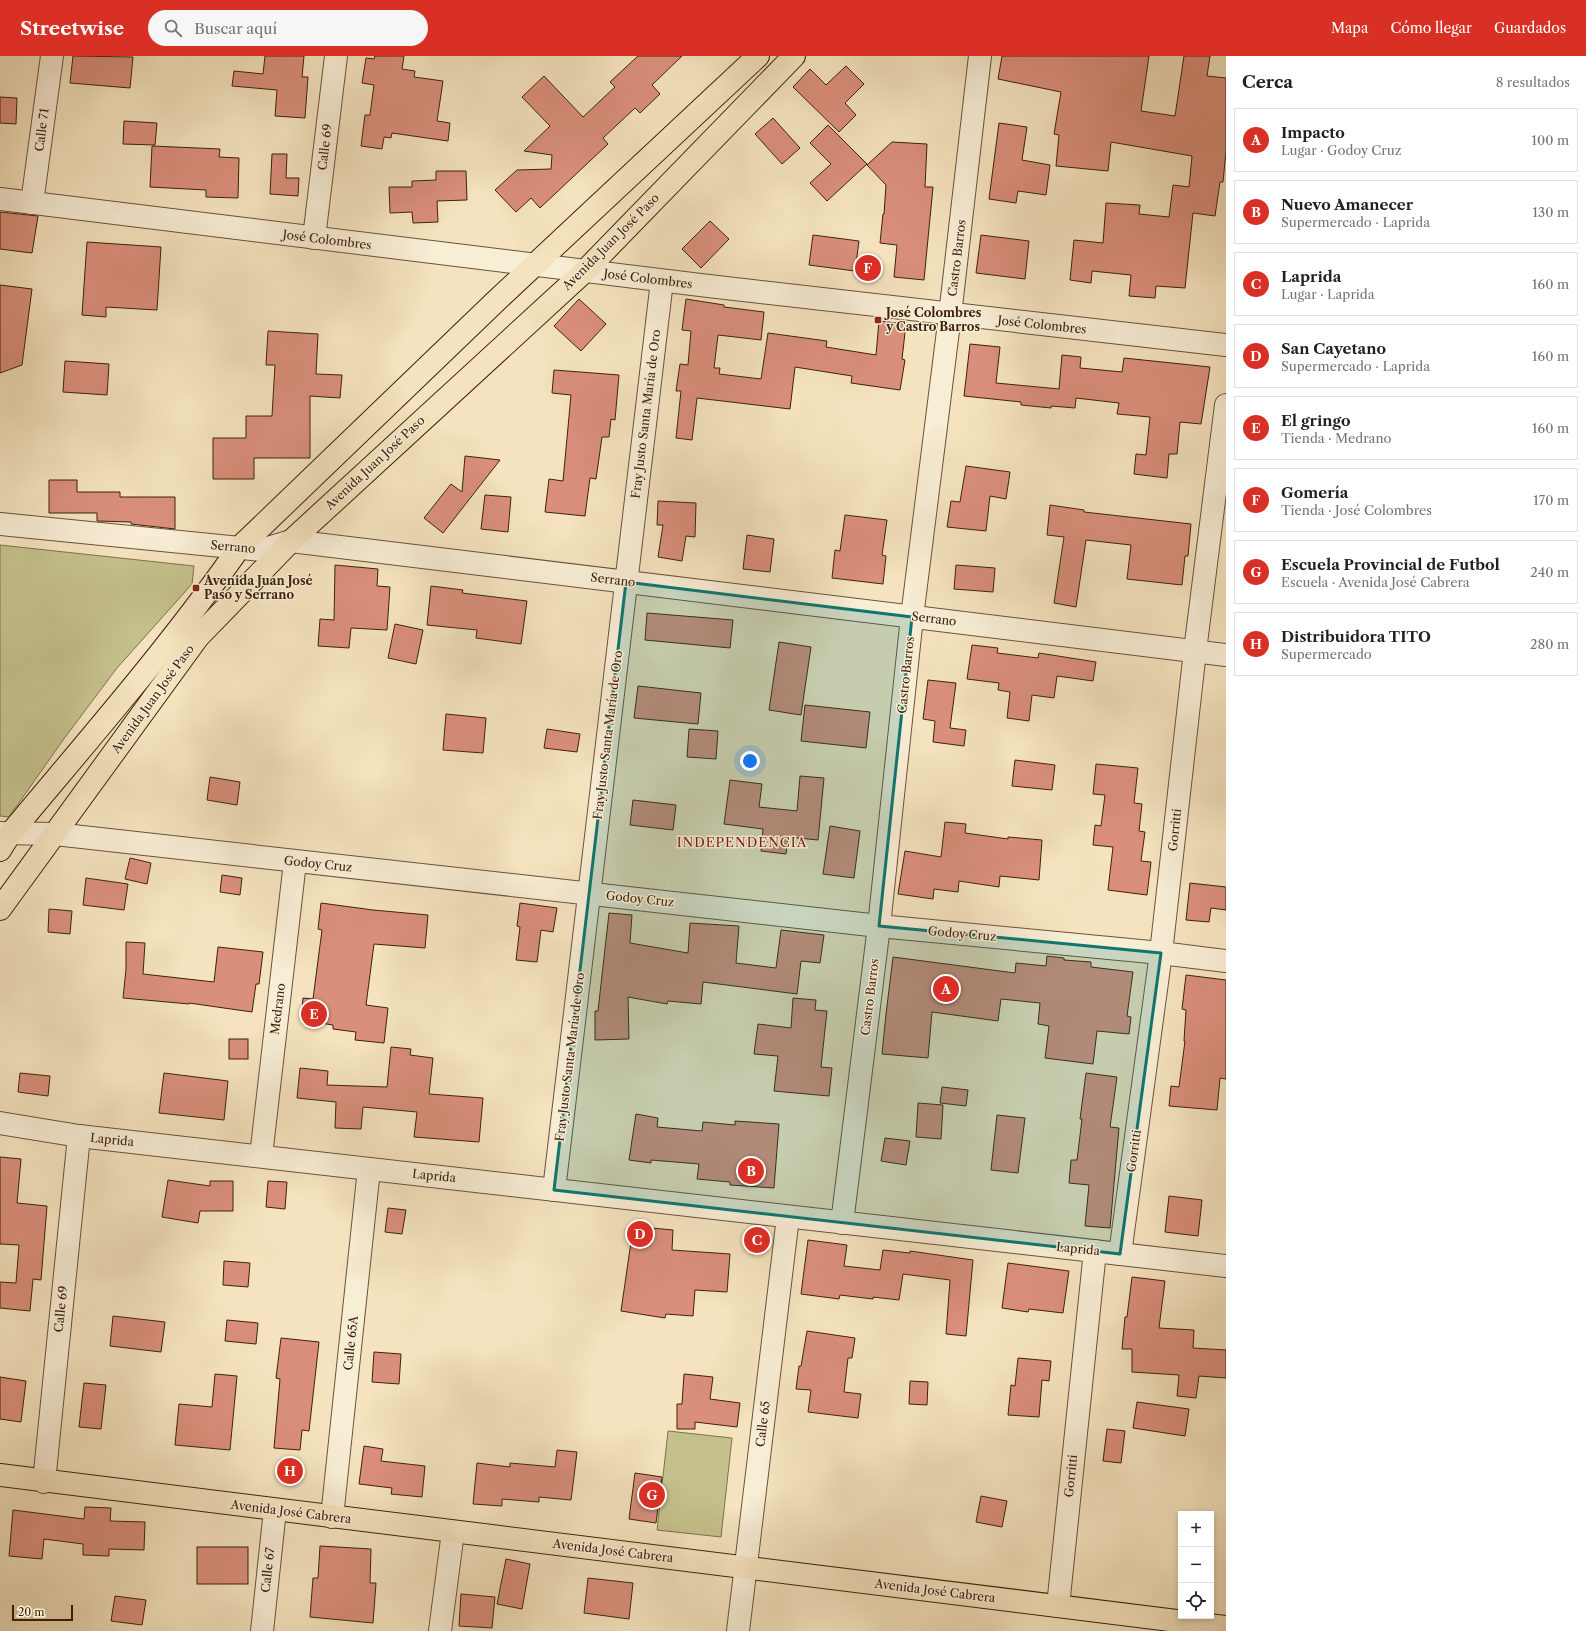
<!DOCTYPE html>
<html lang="es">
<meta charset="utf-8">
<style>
:root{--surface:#fff;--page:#f6f6f6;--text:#202124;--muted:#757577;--line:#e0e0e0;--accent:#d93025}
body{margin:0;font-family:"Libre Caslon Text",serif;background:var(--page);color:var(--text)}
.controls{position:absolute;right:12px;bottom:12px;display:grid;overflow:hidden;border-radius:0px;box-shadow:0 2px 6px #0003}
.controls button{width:36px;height:36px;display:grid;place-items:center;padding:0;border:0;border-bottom:1px solid var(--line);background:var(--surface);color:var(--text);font:20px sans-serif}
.scale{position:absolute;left:12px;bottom:10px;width:61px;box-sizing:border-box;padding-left:4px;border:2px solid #3d210c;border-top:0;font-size:11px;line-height:14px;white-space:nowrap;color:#3d210c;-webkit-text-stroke:3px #f8edd5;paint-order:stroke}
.you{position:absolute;left:750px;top:705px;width:14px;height:14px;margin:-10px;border:3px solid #fff;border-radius:50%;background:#1a73e8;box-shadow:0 0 0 6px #1a73e833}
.badge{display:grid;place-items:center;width:26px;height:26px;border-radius:50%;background:var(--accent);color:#fff;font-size:13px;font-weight:700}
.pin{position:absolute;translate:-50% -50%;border:2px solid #fff;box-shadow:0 1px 4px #0006}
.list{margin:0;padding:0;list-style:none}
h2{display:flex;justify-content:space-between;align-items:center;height:52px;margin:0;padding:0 16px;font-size:17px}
h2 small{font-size:13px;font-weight:400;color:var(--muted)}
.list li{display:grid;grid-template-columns:26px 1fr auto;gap:12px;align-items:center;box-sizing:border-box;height:64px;margin:0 8px 8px;padding:0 8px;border:1px solid var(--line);border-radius:0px}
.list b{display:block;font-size:15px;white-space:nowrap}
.list p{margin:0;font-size:13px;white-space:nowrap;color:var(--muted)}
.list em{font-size:13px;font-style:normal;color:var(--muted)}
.icon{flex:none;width:22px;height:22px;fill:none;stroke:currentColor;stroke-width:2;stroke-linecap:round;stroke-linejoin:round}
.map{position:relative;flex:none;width:1226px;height:1575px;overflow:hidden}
header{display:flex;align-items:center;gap:24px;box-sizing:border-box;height:56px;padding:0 20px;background:var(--accent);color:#fff}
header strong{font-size:19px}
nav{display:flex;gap:22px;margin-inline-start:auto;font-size:14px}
.search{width:280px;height:36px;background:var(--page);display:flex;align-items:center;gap:10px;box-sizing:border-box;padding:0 14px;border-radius:22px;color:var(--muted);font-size:15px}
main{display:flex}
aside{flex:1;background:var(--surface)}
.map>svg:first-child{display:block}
.green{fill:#c4c18c;stroke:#80714c}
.building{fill:#da8f7b;stroke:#3d210c}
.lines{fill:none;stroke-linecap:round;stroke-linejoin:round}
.minor-casing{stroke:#6b5238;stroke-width:24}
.major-casing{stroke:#3d210c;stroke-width:24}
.minor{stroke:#f8edd5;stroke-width:22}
.major{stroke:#f4e3be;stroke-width:22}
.marked{fill:#0f766e;fill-opacity:0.2;stroke:#0f766e;stroke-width:3;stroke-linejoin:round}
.poi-dot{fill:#8f2418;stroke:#f8edd5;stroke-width:1.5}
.labels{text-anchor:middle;stroke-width:3;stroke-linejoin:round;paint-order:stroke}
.street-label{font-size:12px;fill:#3d210c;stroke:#f8edd5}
.poi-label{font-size:12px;font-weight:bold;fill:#3d210c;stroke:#f8edd5;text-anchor:start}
.neighbourhood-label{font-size:13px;letter-spacing:1px;fill:#7a1f14;stroke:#f8edd5}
</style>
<header>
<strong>Streetwise</strong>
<div class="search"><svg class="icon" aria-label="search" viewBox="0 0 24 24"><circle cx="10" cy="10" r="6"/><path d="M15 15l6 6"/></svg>Buscar aquí</div>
<nav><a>Mapa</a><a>Cómo llegar</a><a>Guardados</a></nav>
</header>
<main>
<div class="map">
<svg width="1226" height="1575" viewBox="0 0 1226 1575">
<rect width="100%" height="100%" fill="#f4e3be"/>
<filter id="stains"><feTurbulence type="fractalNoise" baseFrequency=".005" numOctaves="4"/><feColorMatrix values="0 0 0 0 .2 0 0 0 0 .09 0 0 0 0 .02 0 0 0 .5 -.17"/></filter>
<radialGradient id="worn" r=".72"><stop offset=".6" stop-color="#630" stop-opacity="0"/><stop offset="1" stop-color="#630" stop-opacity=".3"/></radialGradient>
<g class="green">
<polygon points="0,489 194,510 192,528 117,612 63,684 9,761 0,760"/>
<polygon points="668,1375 732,1382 721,1481 657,1474"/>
</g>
<g class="building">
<polygon points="73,0 133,1 130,32 70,27"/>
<polygon points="265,0 304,0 302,21 308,21 305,62 275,60 277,34 232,30 234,15 263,18"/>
<polygon points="375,0 404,0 402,13 415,15 414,21 443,25 437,65 450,67 448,85 392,77 391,82 384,81 382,93 361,90 365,59 370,59 374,29 362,27 366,2 374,3"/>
<polygon points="638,0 682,0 652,29 660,38 640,57 635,52 603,82 608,88 540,152 531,142 516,156 495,134 517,114 551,113 552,99 524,95 550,70 522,41 544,20 583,61 615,31 610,26"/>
<polygon points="1002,0 1149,0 1141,55 1175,60 1184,0 1210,0 1207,20 1226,22 1226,95 1223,126 1220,126 1215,160 1193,157 1185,232 1156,230 1155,242 1129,240 1131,219 1092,215 1091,227 1070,224 1074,184 1103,187 1106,147 1140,149 1139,158 1169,161 1173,129 1189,131 1192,100 1111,86 1108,115 1056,110 1059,79 1054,78 1061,36 998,23"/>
<polygon points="846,10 864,28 845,47 856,59 839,76 793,31 810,13 826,29"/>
<polygon points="0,41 17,42 16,68 0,67"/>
<polygon points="773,62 800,92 782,108 755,78"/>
<polygon points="124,65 157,67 155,89 123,88"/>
<polygon points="999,67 1027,71 1022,104 1050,109 1046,139 1018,135 1016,147 989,143"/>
<polygon points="828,69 867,108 827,145 810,127 831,108 810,87"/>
<polygon points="892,86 927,88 925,131 933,131 924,224 894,221 897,189 880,187 883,158 884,158 886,129 867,109"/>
<polygon points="152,90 220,93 219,101 239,102 238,142 206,141 206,134 150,131"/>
<polygon points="272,98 287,98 286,122 299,122 298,140 270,138"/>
<polygon points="436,115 466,115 467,144 437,145 438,166 413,167 412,156 390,157 389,131 412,131 412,125 436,124"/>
<polygon points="0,156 38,160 32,197 0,193"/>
<polygon points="710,165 729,183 701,212 682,193"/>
<polygon points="813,179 859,185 855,215 809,209"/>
<polygon points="981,179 1029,185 1025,223 976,217"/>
<polygon points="87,186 161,191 157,254 106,251 106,261 82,259"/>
<polygon points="0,229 32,233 22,309 0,317"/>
<polygon points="579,243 606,268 581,295 554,270"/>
<polygon points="686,243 724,249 724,251 764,256 761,284 718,279 714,312 720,312 719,318 761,323 768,277 827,285 826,291 876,299 879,265 906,268 902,303 905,304 900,334 851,327 852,320 795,311 790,353 697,342 692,384 676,382 681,335 676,335 680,308 688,309 691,275 682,274"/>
<polygon points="268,275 318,278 316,318 342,319 340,342 310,340 310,402 254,402 254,423 213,423 213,382 246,382 246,360 272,360 275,309 266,309"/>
<polygon points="970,288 1000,291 996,327 1059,333 1062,299 1081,301 1080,312 1122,316 1124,302 1210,311 1201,368 1180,366 1177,398 1169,398 1167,422 1134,418 1136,398 1146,399 1150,361 1117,358 1119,347 1076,342 1075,352 1051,350 1051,352 1021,349 1021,346 964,340"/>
<polygon points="65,305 109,308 107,339 63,336"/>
<polygon points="554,314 619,319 615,364 611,363 609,381 602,381 596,423 590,422 585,460 545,456 549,423 563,425 571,339 552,337"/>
<polygon points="465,400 500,404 443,477 424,462 451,428 462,436"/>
<polygon points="966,410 1010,416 1006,443 990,440 986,475 947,471 951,445 960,446"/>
<polygon points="49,424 77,424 77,436 120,436 120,441 175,441 175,473 131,468 131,466 97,465 97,457 49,457"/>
<polygon points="485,439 511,441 508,476 481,473"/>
<polygon points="658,445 696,447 695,481 686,480 682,505 658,501 663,469 657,469"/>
<polygon points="1050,449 1084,454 1084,456 1191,468 1188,500 1185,500 1182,529 1127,523 1131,489 1086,484 1076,551 1054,547 1064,481 1047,479"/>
<polygon points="845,459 887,464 882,499 886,500 883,528 832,522 835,494 840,495"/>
<polygon points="747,479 774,483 770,516 743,513"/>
<polygon points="335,509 378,513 377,530 390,531 387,574 351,572 349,592 318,590 320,563 334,564"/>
<polygon points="956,509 995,512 993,536 954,533"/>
<polygon points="431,530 463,534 462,537 527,545 521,588 476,582 477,574 427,569"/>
<polygon points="647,557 733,564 730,592 645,584"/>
<polygon points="395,568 423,574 416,608 388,602"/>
<polygon points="779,586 811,591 801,659 769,654"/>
<polygon points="972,589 998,592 997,597 1038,602 1039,597 1096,606 1093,625 1057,620 1054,642 1032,639 1029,665 1007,662 1010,636 998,634 999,627 967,623"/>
<polygon points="928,624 956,627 950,672 966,674 964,690 933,686 935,665 923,663"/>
<polygon points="638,630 701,637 698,668 634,662"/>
<polygon points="805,649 870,656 866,692 801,685"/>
<polygon points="446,658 486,662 483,697 443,694"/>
<polygon points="547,673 580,678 577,696 544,692"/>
<polygon points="689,673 718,675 716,703 687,701"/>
<polygon points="1015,704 1055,709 1052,734 1012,730"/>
<polygon points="1096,708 1138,712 1134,747 1142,748 1139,775 1145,776 1141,805 1151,806 1147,839 1108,834 1113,791 1093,789 1095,769 1101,770 1105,739 1093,738"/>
<polygon points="800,720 824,722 818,784 788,781 786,798 761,795 763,773 724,768 730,724 762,728 759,751 797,755"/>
<polygon points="210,721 240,726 237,749 207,744"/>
<polygon points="633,744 676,749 673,774 630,769"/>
<polygon points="945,766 966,768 965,777 1008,783 1008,781 1042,784 1039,824 1000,820 999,831 959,825 958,836 934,833 933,843 898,838 905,795 941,801"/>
<polygon points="830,770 860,775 854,822 823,818"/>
<polygon points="130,802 151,807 147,828 125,823"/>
<polygon points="222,819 242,822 240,839 220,836"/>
<polygon points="86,822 128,828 124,854 83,849"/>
<polygon points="1190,827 1226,831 1226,854 1211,852 1209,866 1186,864"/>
<polygon points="321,847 373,854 428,859 425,892 374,888 366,949 388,952 384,987 355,984 356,976 333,973 333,969 301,964 303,942 313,943 322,874 318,873"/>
<polygon points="520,847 557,852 553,876 541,874 537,906 516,904 520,871 517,870"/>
<polygon points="49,853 72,855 70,878 48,876"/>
<polygon points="609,857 632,859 630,887 688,897 690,867 739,870 736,907 776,912 781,874 824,879 820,907 801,905 797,938 703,926 701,948 668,945 667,948 628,941 629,983 595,984 595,955 598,955"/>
<polygon points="126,886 145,887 143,918 214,926 218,891 263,896 259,928 256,928 252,956 189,947 189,948 123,942 126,913"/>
<polygon points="1047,900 1064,902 1064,904 1091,906 1091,911 1133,916 1127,960 1131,961 1129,978 1097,975 1093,1008 1045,1002 1049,970 1038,968 1040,947 1001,943 998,965 932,956 928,1002 882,998 886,958 893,901 1015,917 1016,907 1046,910"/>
<polygon points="1186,919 1226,924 1226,1023 1220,1022 1217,1054 1169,1050 1171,1030 1179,1031 1185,985 1184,985 1186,954 1182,953"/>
<polygon points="793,942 816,944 815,954 827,955 821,1011 832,1012 829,1040 774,1035 778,1000 754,998 758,968 791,972"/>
<rect x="229" y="983" width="19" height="20"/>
<polygon points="391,991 411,993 410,999 433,1002 429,1038 483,1042 479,1086 414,1081 417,1056 363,1051 361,1073 335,1072 336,1046 297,1042 300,1012 328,1015 327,1029 387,1031"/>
<polygon points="20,1017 50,1020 48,1040 18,1036"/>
<polygon points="164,1017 228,1025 224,1064 159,1057"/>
<polygon points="1086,1017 1117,1021 1110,1071 1119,1072 1110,1172 1085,1170 1089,1129 1069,1127 1071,1104 1077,1104 1082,1063 1080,1063"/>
<polygon points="942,1031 968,1034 966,1050 940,1047"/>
<polygon points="918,1047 943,1049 941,1083 916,1081"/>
<polygon points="636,1058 658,1062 657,1071 702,1075 703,1066 735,1069 735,1065 779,1068 774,1132 730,1129 730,1126 697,1123 699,1108 651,1104 651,1107 629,1104"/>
<polygon points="997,1059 1025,1062 1018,1117 991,1114"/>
<polygon points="885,1082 910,1085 906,1109 881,1105"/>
<polygon points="0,1101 21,1103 17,1147 47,1150 41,1224 33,1223 30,1255 0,1252 0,1226 16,1227 19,1189 0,1188"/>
<polygon points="168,1124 210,1130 210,1125 233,1125 233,1155 200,1155 198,1167 162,1161"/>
<polygon points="268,1125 287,1126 285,1153 266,1151"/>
<polygon points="1169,1140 1202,1144 1198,1180 1165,1176"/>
<polygon points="388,1152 406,1154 402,1178 385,1176"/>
<polygon points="631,1170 673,1174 672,1194 730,1198 727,1236 695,1234 693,1260 666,1258 665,1262 621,1255 631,1186 629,1186"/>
<polygon points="808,1184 847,1189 844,1210 880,1214 883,1194 910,1197 910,1195 973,1204 966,1280 946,1278 950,1224 903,1218 899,1244 873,1241 873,1243 840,1239 839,1243 801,1238"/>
<polygon points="224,1205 250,1207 248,1231 223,1229"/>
<polygon points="1008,1207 1069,1215 1063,1257 1029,1253 1028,1256 1002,1252"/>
<polygon points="1132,1221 1165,1225 1159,1272 1194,1274 1193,1292 1226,1294 1226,1322 1199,1320 1196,1342 1177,1340 1179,1319 1132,1316 1132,1293 1122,1293 1125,1261 1127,1261"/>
<polygon points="113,1260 165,1266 161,1296 110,1290"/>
<polygon points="227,1264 258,1267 256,1288 225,1285"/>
<polygon points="807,1275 855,1282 852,1302 848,1302 844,1336 861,1338 858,1362 808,1356 811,1334 796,1333 799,1310 801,1310"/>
<polygon points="281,1282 319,1286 309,1375 302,1374 300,1394 274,1392 280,1323 276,1322"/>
<polygon points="374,1296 401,1298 399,1328 372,1326"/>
<polygon points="1018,1302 1051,1305 1049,1325 1042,1324 1039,1361 1008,1359 1011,1329 1015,1330"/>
<polygon points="215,1318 237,1320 230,1394 175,1389 179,1348 212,1351"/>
<polygon points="684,1318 713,1321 710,1343 740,1347 737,1371 695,1366 695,1373 677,1373 677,1348 682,1348"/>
<polygon points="0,1321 26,1325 21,1366 0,1363"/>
<polygon points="910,1325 928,1326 927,1349 909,1348"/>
<polygon points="84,1327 106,1329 101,1373 79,1371"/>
<polygon points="1137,1346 1189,1353 1185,1380 1133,1372"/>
<polygon points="1107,1373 1125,1375 1121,1407 1103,1405"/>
<polygon points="364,1390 383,1393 381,1405 425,1410 422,1441 391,1438 392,1432 359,1428"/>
<polygon points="557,1394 577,1396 571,1444 539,1441 539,1446 502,1443 502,1450 473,1448 477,1407 510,1411 510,1407 555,1411"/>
<polygon points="635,1417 662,1421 656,1467 629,1463"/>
<polygon points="981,1440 1007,1445 1002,1471 976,1466"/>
<polygon points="85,1451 111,1452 110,1465 145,1466 144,1494 109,1493 109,1500 83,1499 83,1488 44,1483 42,1503 9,1500 13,1454 84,1463"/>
<polygon points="320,1490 371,1493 370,1527 376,1527 373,1567 310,1561 313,1522 318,1522"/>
<rect x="197" y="1491" width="51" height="37"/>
<polygon points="506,1503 530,1508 522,1553 497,1548"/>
<polygon points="588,1522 633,1527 629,1563 584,1557"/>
<polygon points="461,1538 495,1541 492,1572 459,1570"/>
<polygon points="115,1540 146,1544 142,1569 111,1565"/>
</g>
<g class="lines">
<g class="minor-casing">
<g id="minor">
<path d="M 0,143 C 408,195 817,244 1226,289"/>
<polyline points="32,147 52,0"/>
<polyline points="314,182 336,0"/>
<polyline points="0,468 261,494 291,485 1226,599"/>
<polyline points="0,777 55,778 879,870 1161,897 1226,905"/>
<polyline points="0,1067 79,1080 1226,1210"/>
<polyline points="261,1100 295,806"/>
<polyline points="554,1134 662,225"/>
<polyline points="842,1167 879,870 912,561 950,259 980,0"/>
<polyline points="1120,1198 1161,897 1195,595 1226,349"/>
<polyline points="44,1426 79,1080"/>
<polyline points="332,1461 369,1113"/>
<polyline points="1058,1550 1095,1195"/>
<polyline points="262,1575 275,1454"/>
<polyline points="440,1575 453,1476"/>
<polyline points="738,1575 788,1161"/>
</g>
</g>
<g class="major-casing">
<g id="major">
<path d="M 0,794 L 10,778 C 88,684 169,592 239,492 L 496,245 L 758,0"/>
<polyline points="0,853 198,581 291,485 584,216 794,0"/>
<polyline points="0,1419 1226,1571"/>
</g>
</g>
<use href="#minor" class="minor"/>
<use href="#major" class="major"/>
</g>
<path class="marked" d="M 626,526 L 912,561 L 879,870 L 1161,897 L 1120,1198 L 554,1134 Z"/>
<g class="poi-dot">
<rect x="874" y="260" width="8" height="8" rx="2"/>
<rect x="192" y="528" width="8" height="8" rx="2"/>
</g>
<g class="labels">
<g class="street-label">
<text transform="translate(42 74) rotate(-83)" y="4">Calle 71</text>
<text transform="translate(325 91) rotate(-83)" y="4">Calle 69</text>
<text transform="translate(327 184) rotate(7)" y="4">José Colombres</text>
<text transform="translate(611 186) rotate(-45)" y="4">Avenida Juan José Paso</text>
<text transform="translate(957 202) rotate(-83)" y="4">Castro Barros</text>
<text transform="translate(648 223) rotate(7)" y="4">José Colombres</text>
<text transform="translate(1042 269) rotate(6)" y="4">José Colombres</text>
<text transform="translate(646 358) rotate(-83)" y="4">Fray Justo Santa María de Oro</text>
<text transform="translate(375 407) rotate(-43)" y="4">Avenida Juan José Paso</text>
<text transform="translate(233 491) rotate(5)" y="4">Serrano</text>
<text transform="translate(613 524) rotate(7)" y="4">Serrano</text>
<text transform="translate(934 563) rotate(7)" y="4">Serrano</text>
<text transform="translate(906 619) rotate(-84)" y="4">Castro Barros</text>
<text transform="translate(153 643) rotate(-54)" y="4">Avenida Juan José Paso</text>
<text transform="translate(608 679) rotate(-83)" y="4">Fray Justo Santa María de Oro</text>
<text transform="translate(1175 774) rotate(-84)" y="4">Gorritti</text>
<text transform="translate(318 808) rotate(6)" y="4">Godoy Cruz</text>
<text transform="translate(640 843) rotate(6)" y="4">Godoy Cruz</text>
<text transform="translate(962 878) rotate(5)" y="4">Godoy Cruz</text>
<text transform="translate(870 941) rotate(-83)" y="4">Castro Barros</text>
<text transform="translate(278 953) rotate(-83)" y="4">Medrano</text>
<text transform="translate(570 1001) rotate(-83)" y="4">Fray Justo Santa María de Oro</text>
<text transform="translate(112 1084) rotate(6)" y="4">Laprida</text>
<text transform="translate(1134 1095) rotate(-82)" y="4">Gorritti</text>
<text transform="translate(434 1120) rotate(6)" y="4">Laprida</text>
<text transform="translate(1078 1193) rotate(6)" y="4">Laprida</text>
<text transform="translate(61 1253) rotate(-84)" y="4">Calle 69</text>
<text transform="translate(351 1287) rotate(-84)" y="4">Calle 65A</text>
<text transform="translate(763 1368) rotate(-83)" y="4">Calle 65</text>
<text transform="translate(1071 1420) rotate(-84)" y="4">Gorritti</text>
<text transform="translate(291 1456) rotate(7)" y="4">Avenida José Cabrera</text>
<text transform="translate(613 1495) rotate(7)" y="4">Avenida José Cabrera</text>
<text transform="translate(268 1514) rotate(-84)" y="4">Calle 67</text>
<text transform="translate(935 1535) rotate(7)" y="4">Avenida José Cabrera</text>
</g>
<g class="poi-label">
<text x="886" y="261">José Colombres<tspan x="886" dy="14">y Castro Barros</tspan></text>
<text x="204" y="529">Avenida Juan José<tspan x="204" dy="14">Paso y Serrano</tspan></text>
</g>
<g class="neighbourhood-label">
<text x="742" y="791">INDEPENDENCIA</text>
</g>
</g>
<rect width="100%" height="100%" filter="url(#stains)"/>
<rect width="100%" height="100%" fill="url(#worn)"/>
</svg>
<div class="controls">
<button>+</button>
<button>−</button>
<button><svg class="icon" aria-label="locate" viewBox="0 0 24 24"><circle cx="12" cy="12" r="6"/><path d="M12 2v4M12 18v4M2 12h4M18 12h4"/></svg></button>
</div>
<div class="scale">20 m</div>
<div class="you"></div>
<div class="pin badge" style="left:946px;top:933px">A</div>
<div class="pin badge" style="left:751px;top:1115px">B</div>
<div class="pin badge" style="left:757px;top:1184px">C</div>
<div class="pin badge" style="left:640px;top:1178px">D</div>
<div class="pin badge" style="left:314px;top:958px">E</div>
<div class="pin badge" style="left:868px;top:212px">F</div>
<div class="pin badge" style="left:652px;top:1439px">G</div>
<div class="pin badge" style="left:290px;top:1415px">H</div>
</div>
<aside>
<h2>Cerca<small>8 resultados</small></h2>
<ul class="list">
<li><span class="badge">A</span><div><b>Impacto</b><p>Lugar · Godoy Cruz</p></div><em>100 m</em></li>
<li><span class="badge">B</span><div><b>Nuevo Amanecer</b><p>Supermercado · Laprida</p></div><em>130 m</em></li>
<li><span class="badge">C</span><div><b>Laprida</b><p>Lugar · Laprida</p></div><em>160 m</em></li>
<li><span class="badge">D</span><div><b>San Cayetano</b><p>Supermercado · Laprida</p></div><em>160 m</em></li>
<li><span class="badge">E</span><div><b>El gringo</b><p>Tienda · Medrano</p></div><em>160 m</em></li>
<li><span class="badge">F</span><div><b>Gomería</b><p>Tienda · José Colombres</p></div><em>170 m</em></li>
<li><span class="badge">G</span><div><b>Escuela Provincial de Futbol</b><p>Escuela · Avenida José Cabrera</p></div><em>240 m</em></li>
<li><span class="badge">H</span><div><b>Distribuidora TITO</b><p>Supermercado</p></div><em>280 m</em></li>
</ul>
</aside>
</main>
